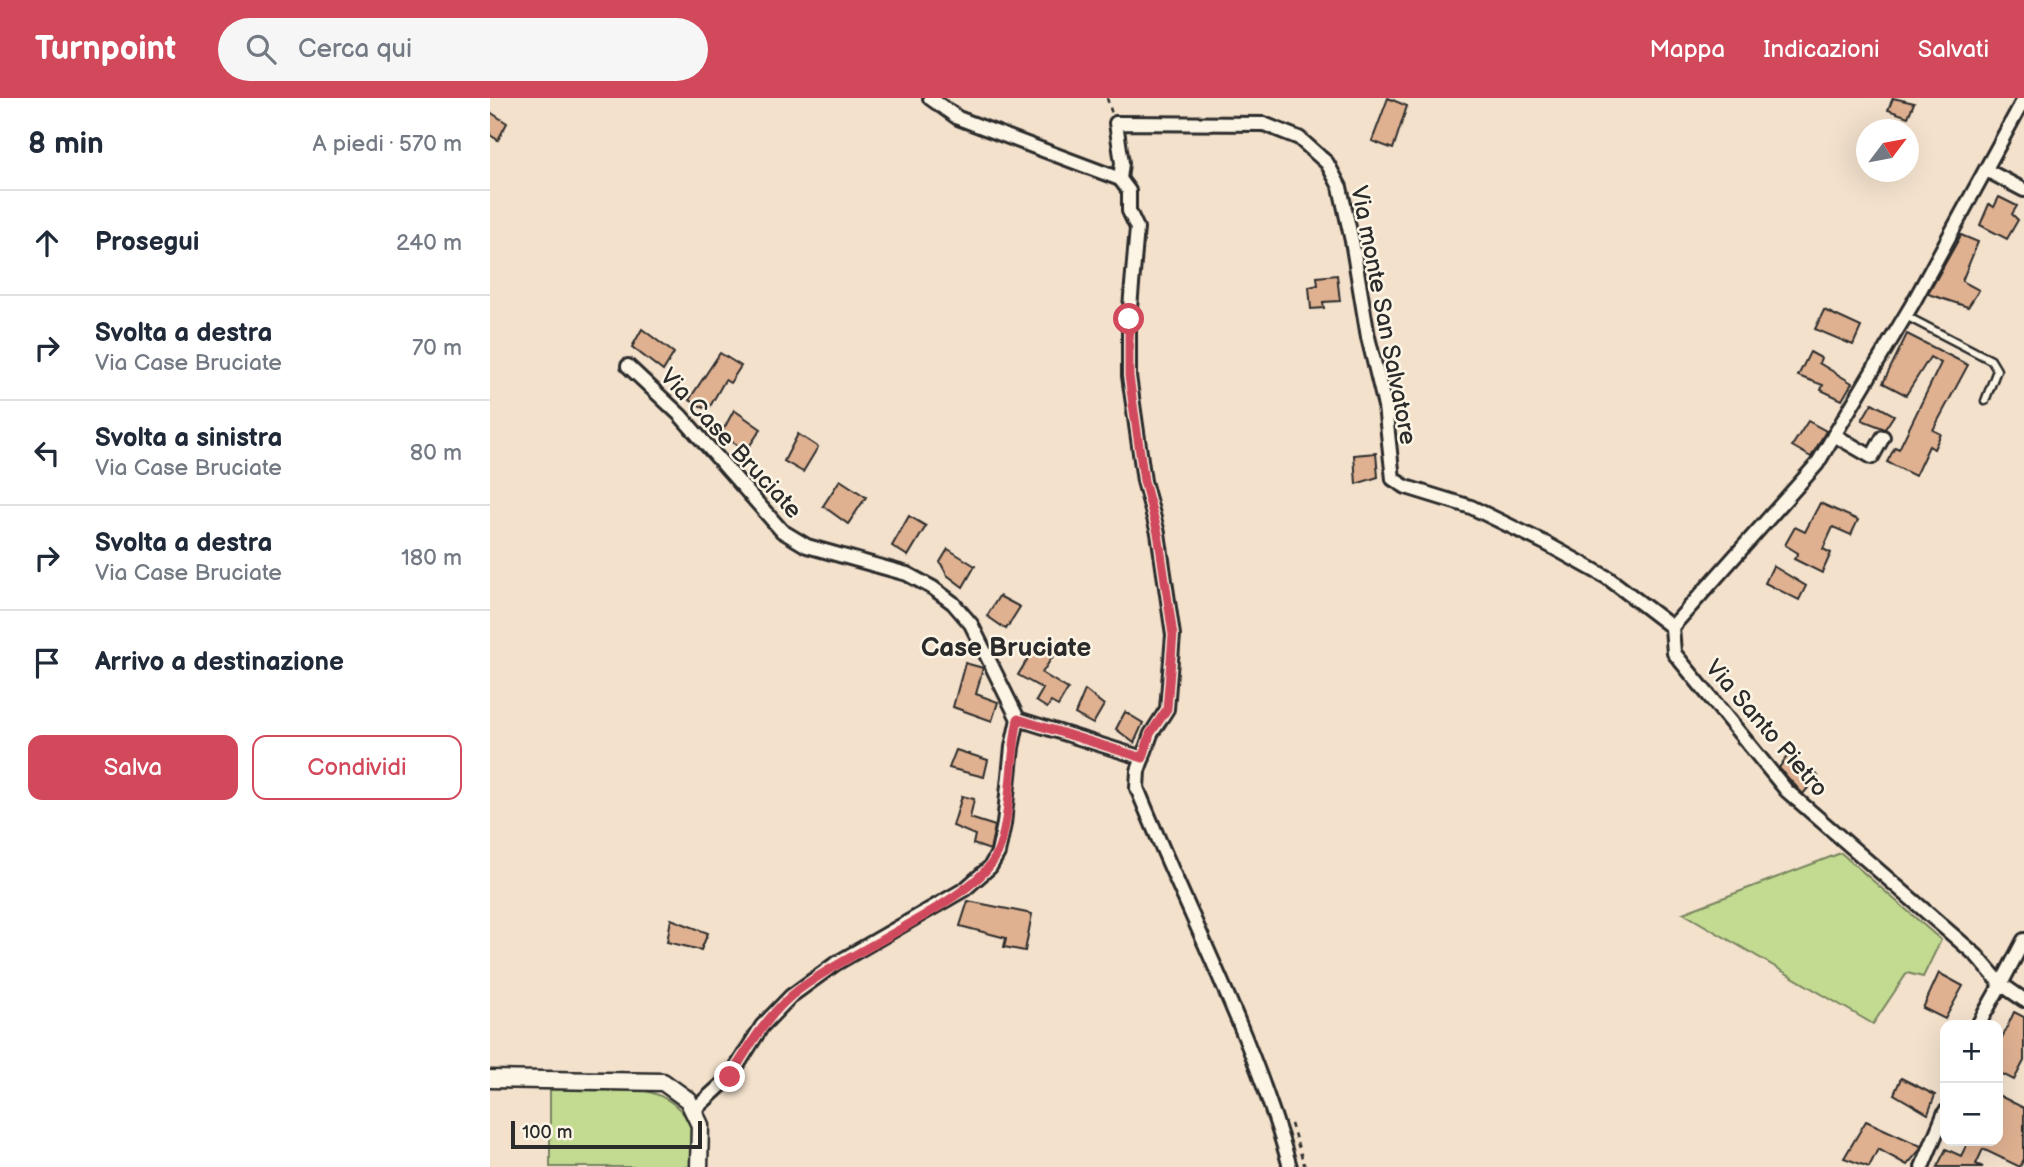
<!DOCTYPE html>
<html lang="it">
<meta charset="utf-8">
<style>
:root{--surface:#fff;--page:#f6f6f7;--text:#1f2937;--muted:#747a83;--line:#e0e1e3;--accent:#d1495b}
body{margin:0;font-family:"Balsamiq Sans",sans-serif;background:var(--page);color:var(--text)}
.controls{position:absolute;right:21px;bottom:21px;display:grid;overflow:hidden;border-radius:14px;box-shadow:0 7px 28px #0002}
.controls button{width:63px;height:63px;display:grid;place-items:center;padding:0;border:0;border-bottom:2px solid var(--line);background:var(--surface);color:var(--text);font:35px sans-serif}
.compass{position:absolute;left:1366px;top:21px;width:63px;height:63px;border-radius:50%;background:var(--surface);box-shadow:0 7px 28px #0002;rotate:58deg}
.scale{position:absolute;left:21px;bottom:18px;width:191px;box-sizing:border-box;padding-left:7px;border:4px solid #2b2b2b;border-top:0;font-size:19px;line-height:24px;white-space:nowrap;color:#2b2b2b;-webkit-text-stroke:5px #fcf5e5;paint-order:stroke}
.stop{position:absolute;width:21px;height:21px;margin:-16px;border:5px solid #d1495b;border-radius:50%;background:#fff}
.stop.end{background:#d1495b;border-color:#fff;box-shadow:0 2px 7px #0008}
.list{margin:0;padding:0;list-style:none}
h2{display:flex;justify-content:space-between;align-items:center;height:91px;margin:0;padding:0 28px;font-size:30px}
h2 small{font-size:23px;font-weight:400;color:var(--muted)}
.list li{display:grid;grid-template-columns:46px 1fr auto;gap:21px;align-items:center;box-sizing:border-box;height:105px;padding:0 28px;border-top:2px solid var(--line)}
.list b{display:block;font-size:26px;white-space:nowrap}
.list p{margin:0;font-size:23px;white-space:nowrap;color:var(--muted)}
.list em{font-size:23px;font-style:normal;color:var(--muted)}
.actions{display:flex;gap:14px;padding:21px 28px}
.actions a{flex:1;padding:16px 0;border:2px solid var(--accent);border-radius:14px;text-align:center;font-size:24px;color:var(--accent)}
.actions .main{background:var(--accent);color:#fff}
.icon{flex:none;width:38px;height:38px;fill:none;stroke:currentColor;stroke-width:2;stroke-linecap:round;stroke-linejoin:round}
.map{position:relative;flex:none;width:1534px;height:1069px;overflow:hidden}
header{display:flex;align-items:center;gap:42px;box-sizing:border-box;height:98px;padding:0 35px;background:var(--accent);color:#fff}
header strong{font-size:33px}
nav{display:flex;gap:38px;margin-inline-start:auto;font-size:24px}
.search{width:490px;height:63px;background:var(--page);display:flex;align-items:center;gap:18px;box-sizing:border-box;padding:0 24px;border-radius:38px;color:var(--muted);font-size:26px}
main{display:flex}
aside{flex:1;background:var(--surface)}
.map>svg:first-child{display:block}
.green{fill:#c3db91;stroke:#77835e;stroke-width:2}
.building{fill:#dfb191;stroke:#2b2b2b;stroke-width:2}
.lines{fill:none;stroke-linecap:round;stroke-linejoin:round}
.lane-casing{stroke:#2b2b2b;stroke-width:11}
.street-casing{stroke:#2b2b2b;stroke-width:18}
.secondary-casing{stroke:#2b2b2b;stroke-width:21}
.path{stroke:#2b2b2b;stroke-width:2.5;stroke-dasharray:5 5;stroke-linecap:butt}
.lane{stroke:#fcf5e5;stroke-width:6}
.street{stroke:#fcf5e5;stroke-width:12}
.secondary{stroke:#fcf5e5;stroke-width:16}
.route{stroke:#d1495b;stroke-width:9}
.labels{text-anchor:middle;stroke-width:5;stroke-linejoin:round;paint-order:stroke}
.street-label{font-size:24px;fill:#2b2b2b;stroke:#fcf5e5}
.neighbourhood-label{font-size:26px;font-weight:bold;fill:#2b2b2b;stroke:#fcf5e5}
</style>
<header>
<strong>Turnpoint</strong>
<div class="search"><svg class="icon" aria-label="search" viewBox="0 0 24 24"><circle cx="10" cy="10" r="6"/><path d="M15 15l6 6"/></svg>Cerca qui</div>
<nav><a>Mappa</a><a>Indicazioni</a><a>Salvati</a></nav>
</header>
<main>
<aside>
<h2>8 min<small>A piedi · 570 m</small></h2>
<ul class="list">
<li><svg class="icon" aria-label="ahead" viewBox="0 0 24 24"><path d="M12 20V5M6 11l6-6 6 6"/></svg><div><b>Prosegui</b></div><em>240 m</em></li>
<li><svg class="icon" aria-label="right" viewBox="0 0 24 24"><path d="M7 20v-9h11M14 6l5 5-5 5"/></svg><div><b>Svolta a destra</b><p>Via Case Bruciate</p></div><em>70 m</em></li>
<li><svg class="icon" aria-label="left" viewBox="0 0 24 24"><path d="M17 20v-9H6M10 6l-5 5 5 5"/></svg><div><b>Svolta a sinistra</b><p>Via Case Bruciate</p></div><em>80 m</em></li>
<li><svg class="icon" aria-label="right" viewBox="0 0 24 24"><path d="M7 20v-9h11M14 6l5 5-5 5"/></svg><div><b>Svolta a destra</b><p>Via Case Bruciate</p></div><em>180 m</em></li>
<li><svg class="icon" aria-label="arrive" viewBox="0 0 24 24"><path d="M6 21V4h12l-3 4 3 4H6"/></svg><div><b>Arrivo a destinazione</b></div></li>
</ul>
<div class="actions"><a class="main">Salva</a><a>Condividi</a></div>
</aside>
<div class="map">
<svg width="1534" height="1069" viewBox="0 0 1534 1069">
<rect width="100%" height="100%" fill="#f3e1cc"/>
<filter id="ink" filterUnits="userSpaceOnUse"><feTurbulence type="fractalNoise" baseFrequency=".0143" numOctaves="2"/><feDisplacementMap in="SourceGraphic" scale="14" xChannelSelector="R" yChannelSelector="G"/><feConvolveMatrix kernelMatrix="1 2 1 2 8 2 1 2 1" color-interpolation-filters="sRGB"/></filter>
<g filter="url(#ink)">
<g class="green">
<polygon points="1351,755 1451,842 1433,879 1417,875 1383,926 1193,815"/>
<path d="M 60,991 C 107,991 180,976 202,1031 C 206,1041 203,1058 203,1069 L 60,1069 Z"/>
</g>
<g class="building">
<polygon points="898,0 917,8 903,51 882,43"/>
<polygon points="1403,0 1424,5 1418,19 1398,12"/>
<polygon points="0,14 17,25 8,42 0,37"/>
<polygon points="1509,99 1527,108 1522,116 1528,122 1517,141 1490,127 1499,106 1504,109"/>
<polygon points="1471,137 1488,144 1472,183 1489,192 1478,209 1438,196"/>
<polygon points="847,177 850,203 833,204 834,210 821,211 819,189 828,187 827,179"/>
<polygon points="1334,212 1371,229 1363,247 1325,231"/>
<polygon points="152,231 184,255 173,273 142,249"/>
<polygon points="1417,236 1478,267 1443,332 1451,336 1444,351 1439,348 1425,378 1397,364 1405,349 1409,351 1451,265 1440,259 1416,297 1393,285"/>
<polygon points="1320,254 1331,260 1329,265 1362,285 1352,302 1331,292 1333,287 1308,278"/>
<polygon points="230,255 251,268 240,285 235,282 218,312 199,302"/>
<polygon points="1382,305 1404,317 1395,331 1372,322"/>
<polygon points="244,312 271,331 256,353 231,336"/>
<polygon points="1318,323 1336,333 1321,359 1302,348"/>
<polygon points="308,336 328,349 313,374 294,363"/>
<polygon points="886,355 888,379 866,386 864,357"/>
<polygon points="350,382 376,399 358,426 333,408"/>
<polygon points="1330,405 1368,422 1361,437 1343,429 1333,451 1341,455 1332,475 1304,461 1308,455 1295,447 1305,429 1315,434"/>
<polygon points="419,418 436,428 418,458 402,448"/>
<polygon points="458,451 485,468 473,489 457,477 450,464"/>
<polygon points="1283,468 1316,488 1309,502 1275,485"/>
<polygon points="509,498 530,509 516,531 497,518"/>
<polygon points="546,547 563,558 552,575 578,591 568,608 561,604 557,610 546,603 553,591 528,577"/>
<polygon points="475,565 493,570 486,596 508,604 502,623 463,609"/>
<polygon points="595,592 614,607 603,626 585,616"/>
<polygon points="635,614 653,625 644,645 626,631"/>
<polygon points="466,652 498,662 494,679 459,670"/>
<polygon points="1298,657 1328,678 1313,696 1289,670"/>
<polygon points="472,698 484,701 480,720 505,728 500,752 483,746 485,737 463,728"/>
<polygon points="478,803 542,816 535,853 514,849 516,840 470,828"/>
<polygon points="181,821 218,835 211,852 177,844"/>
<polygon points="1449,875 1473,888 1455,921 1433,910"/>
<polygon points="1524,914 1534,919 1534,963 1524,982 1508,974 1508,949"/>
<polygon points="1411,980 1445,997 1438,1016 1404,996"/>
<polygon points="1508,997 1534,1010 1534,1061 1530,1069 1493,1051 1486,1066 1493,1069 1447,1069 1456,1051 1471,1058 1478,1044 1475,1043 1508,1043"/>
<polygon points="1376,1023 1431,1048 1429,1053 1417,1067 1388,1051 1379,1069 1354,1060"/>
</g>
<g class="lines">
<g class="lane-casing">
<polyline id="lane" points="1416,218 1501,262 1507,272 1495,303"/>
</g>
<g class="street-casing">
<g id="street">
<polyline points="440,0 468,20 630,81"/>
<polyline points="1496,72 1534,92"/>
<path d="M 630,81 L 639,93 L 639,113 L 647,130 L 639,221 L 639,278 L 654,383 L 668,435 L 683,537 L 677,611 L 661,636 L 648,673 L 647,690 C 698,816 763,937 800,1069"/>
<polyline points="630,81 632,65 626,25 774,26 809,40 837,65 850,89 862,143 878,239 895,308 903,381 916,389 981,409 1057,446 1118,480 1182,529"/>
<polyline points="138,268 190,317 292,433 317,448 417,476 443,490 463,505 481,526 528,621 522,649 514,726 508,755 500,769 475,791 345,866 301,898 272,928 240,979 203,1013"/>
<polyline points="1344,337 1382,359 1393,339"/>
<polyline points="528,621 653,660"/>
<polyline points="1534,842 1511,886 1534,902"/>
<polyline points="1488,927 1511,886 1487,858 1297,693 1184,555 1182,529 1327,366 1423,205 1534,1"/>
<polyline points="1432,1069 1455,1014"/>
</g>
</g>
<g class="secondary-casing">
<polyline id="secondary" points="0,981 173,984 198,1002 210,1027 209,1069"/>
</g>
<g class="path">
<polyline points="617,0 622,16"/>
<polyline points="801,1026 815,1069"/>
</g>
<use href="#lane" class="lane"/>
<use href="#street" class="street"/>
<use href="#secondary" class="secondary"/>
</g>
</g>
<g class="lines" filter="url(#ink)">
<path class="route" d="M 240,979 C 258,950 275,921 301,898 C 347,858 485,803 506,758 C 521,728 520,658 528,621 L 653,660 L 660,636 L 677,611 L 683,537 L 668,435 L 654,383 L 639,278 L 639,221"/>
</g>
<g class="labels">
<g class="street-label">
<text transform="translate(894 217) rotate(79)" y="8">Via monte San Salvatore</text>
<text transform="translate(241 345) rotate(47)" y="8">Via Case Bruciate</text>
<text transform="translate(1277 630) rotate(49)" y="8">Via Santo Pietro</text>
</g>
<g class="neighbourhood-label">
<text x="516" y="558">Case Bruciate</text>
</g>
</g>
</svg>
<div class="controls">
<button>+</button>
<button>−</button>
</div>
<svg class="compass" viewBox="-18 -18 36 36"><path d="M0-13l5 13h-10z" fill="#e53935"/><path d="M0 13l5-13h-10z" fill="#747a83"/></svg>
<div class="scale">100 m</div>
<div class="stop" style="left:639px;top:221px"></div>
<div class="stop end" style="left:240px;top:979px"></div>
</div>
</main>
